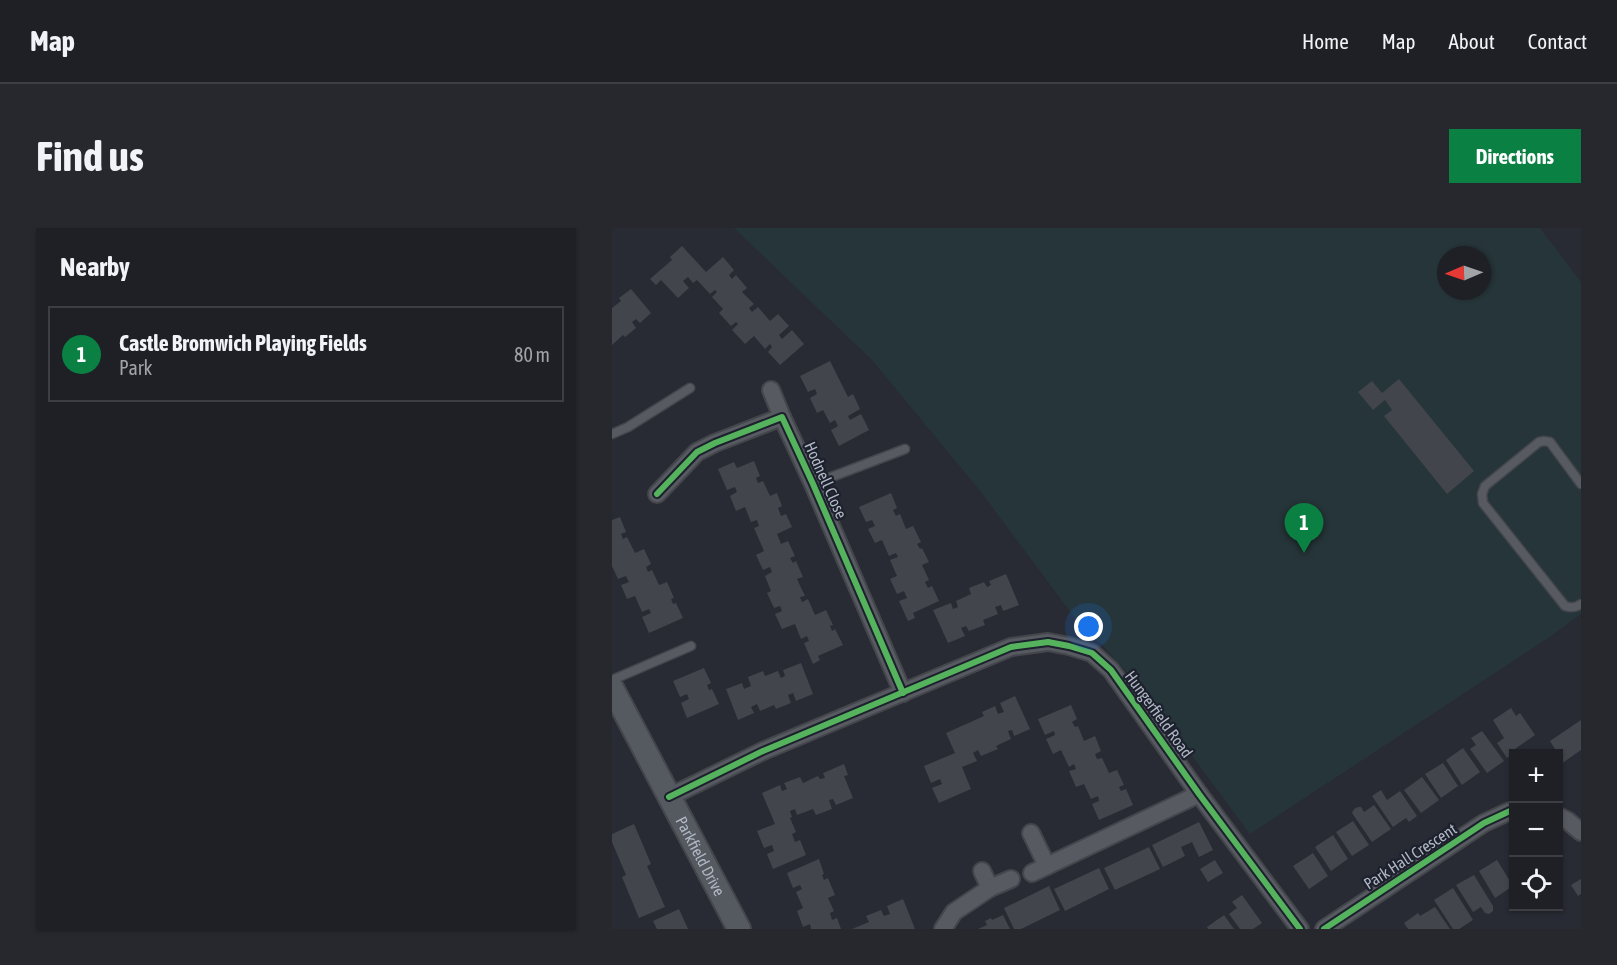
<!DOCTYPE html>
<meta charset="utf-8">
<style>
:root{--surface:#1e2026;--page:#26282e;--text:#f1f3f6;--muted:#a1a3a7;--line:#3c3e43;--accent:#0b8043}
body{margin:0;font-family:"Asap Condensed",sans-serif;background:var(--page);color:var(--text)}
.controls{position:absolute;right:18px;bottom:18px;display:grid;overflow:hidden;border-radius:0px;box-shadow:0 2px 4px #0004}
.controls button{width:54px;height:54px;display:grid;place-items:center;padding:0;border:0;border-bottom:2px solid var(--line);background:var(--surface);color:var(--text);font:30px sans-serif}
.compass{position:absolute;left:825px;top:18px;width:54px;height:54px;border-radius:50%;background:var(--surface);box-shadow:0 2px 4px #0004;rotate:268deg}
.you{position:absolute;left:477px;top:399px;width:21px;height:21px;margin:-15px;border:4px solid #fff;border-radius:50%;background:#1a73e8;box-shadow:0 0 0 9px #1a73e833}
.badge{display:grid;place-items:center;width:39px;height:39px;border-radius:50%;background:var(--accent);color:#fff;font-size:20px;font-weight:700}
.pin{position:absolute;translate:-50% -50px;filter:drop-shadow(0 2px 3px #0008)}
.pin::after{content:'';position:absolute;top:32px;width:21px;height:18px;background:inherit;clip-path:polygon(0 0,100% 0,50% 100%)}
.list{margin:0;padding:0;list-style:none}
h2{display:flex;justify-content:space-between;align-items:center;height:78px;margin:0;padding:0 24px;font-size:26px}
h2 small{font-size:20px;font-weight:400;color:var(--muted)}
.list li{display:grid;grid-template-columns:39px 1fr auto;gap:18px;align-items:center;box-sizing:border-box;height:96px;margin:0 12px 12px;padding:0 12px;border:2px solid var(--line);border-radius:0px}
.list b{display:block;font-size:22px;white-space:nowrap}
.list p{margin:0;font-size:20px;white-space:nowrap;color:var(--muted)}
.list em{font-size:20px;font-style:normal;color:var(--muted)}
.icon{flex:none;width:33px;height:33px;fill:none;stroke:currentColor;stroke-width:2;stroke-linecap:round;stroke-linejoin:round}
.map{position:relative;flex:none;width:969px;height:701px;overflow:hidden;border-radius:0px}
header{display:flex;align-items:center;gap:36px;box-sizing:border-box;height:84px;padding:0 30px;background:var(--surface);border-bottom:2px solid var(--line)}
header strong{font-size:28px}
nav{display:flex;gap:33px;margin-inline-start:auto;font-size:21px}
.intro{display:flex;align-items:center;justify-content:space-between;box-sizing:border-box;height:144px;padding:0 36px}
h1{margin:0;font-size:42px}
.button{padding:15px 27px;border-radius:0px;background:var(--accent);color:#fff;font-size:21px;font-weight:700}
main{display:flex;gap:36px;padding:0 36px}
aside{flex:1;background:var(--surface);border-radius:0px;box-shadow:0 2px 4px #0004}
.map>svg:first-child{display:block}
.green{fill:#263539;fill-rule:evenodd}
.building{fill:#42454b}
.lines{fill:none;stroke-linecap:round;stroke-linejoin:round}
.lane-casing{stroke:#44464c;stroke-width:11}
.street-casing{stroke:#44464c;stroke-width:20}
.secondary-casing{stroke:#44464c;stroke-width:26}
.lane{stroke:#575a61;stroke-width:8}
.street{stroke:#575a61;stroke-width:16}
.secondary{stroke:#555960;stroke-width:22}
.cycleway-casing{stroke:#1c212d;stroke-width:10}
.cycleway{stroke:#56b35d;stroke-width:6}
.labels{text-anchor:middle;stroke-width:4.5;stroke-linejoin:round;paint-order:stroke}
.street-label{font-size:16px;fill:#b1b7c4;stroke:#1c212d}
</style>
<header>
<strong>Map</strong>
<nav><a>Home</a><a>Map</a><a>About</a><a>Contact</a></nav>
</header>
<div class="intro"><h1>Find us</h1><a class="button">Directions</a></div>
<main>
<aside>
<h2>Nearby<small></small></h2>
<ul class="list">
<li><span class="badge">1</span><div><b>Castle Bromwich Playing Fields</b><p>Park</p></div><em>80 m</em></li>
</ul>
</aside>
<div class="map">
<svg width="969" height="701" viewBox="0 0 969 701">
<rect width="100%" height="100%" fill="#282b33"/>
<path class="green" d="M 122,0 L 928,0 L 969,54 L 969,386 L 939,408 L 638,606 L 532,463 L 490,417 L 468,397 L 369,264 L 260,132 ZM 834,27 L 870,27 L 870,63 L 834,63 Z"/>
<g class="building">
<polygon points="70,18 94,44 111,29 122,42 117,47 120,51 124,47 135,60 130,64 142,76 137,80 140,84 146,79 158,93 166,86 177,98 167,107 170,111 180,102 192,116 168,137 156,124 160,119 158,116 153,121 142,108 133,116 120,102 126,96 124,94 119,98 107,85 111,81 100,69 105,64 103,62 98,66 85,52 81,55 76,49 71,53 77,60 66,70 49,52 44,57 38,51 60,32 58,29"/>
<polygon points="19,61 39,85 28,95 24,91 20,94 24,100 13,109 11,107 0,117 0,80 9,73 7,70"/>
<polygon points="218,133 236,169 241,166 248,181 236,188 238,192 249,186 257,202 227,218 219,202 226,198 223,192 218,195 211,182 205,185 198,170 205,166 203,161 196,164 188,148"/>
<polygon points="787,151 862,243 835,266 772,188 780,182 773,172 761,182 746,164 760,153 770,165"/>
<polygon points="142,233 148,248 144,250 146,255 151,253 158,268 165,265 170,278 166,280 169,288 174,286 180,299 165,306 169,316 176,313 183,328 178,330 181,335 184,333 191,349 185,351 193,368 188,369 190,374 196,371 203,387 214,382 221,397 218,398 220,403 223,401 231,417 206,428 208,432 201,436 192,415 197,413 195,408 189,411 183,396 170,401 163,386 170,383 168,378 162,380 155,365 159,363 153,348 160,344 158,339 151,342 144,327 152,323 142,300 147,298 145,292 139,294 133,279 124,283 118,268 125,264 123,259 115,262 106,241 122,234 125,240"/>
<polygon points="279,265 285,280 281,282 284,288 288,286 294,301 301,298 309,314 305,316 308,321 310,320 317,334 310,337 317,352 313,354 316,360 320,358 327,373 301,385 303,390 296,393 287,373 295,370 292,363 285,366 278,351 285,348 278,332 286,329 284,325 277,328 270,312 263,315 256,301 263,298 260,292 254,294 247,279"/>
<polygon points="8,289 14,304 9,306 11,311 15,309 23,325 32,321 39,336 34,339 36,344 40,342 47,357 55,354 62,370 59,371 61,376 64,375 71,390 37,405 30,389 39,385 37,381 30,384 23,368 15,371 9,357 17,354 14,348 6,351 0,338 0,292"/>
<polygon points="394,346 407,377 391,383 389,377 383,379 386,386 371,392 373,397 357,403 354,398 349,400 353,408 336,415 321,382 339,375 341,381 346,379 344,373 359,366 357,360 372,354 375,359 379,357 377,353"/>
<polygon points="189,435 201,466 184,473 181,465 176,467 179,475 164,481 162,477 148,483 145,476 139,479 142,485 126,492 114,461 130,455 132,461 139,458 136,449 151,443 153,448 166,443 169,450 173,448 171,442"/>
<polygon points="92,440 99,455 95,457 97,462 100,461 107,476 75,490 69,475 77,471 75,466 68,469 61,453"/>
<polygon points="403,468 418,501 402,508 400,502 396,503 399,511 384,518 386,521 369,528 366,522 361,525 365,533 350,539 359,561 327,575 320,560 330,556 328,551 319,555 312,538 343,525 334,505 372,488 370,484 383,478 386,486 392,484 388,475"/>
<polygon points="459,477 465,491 460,494 463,499 466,498 472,513 483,508 489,523 483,526 485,531 490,530 497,545 505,542 512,557 507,559 509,563 514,561 521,577 487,592 480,576 487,573 486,568 479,571 472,556 464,559 457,543 464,541 462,536 457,539 449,522 441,526 434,511 443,507 442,503 433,507 426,491"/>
<polygon points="899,480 904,488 908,485 923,507 903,521 904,524 895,530 885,515 892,510 881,492"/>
<polygon points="969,492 969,522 949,536 946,533 946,526 938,513"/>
<polygon points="870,503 892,533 875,545 858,521 864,517 859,510"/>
<polygon points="851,520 868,544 850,557 834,532"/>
<polygon points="831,535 846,558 829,570 813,546"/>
<polygon points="232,536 236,547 232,548 241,570 224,577 221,571 217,572 220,581 204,587 201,581 185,587 183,581 178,583 180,589 178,590 184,604 180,606 183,614 188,612 194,627 161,641 155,626 162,623 160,617 152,620 145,603 163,596 150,565 168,557 170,563 175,561 172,555 188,549 191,555 206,548 208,551 213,550 211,545"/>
<polygon points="810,549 827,572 809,585 792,562"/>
<polygon points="769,562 775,572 788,563 805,588 797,594 794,590 781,599 760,568"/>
<polygon points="762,577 779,601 760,614 740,585 742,581 746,579 749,579 752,584"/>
<polygon points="741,593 757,617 740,628 724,604"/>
<polygon points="587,594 601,622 587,629 580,614 569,619 573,628 551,639 540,617"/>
<polygon points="22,596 39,636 35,638 53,679 27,690 10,649 14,647 0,614 0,606"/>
<polygon points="721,607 736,631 719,643 703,619"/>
<polygon points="537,619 548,641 503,662 492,640"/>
<polygon points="701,625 716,648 697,661 681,638"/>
<polygon points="207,631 212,646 210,647 212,652 216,650 223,667 216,670 222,683 218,685 220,692 225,690 229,701 199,701 198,696 191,699 185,683 191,680 184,664 190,661 188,657 181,660 175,645"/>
<polygon points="603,632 611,645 596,654 588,641"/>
<polygon points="885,632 901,658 883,670 867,643"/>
<polygon points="487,640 497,661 453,683 442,661"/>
<polygon points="862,647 881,678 881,683 877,686 873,685 869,679 861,684 844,657"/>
<polygon points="969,651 969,666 966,668 959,657"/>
<polygon points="437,658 448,682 409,701 402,701 392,680"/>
<polygon points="841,660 861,692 847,701 841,701 822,672"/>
<polygon points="630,667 650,695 641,701 628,701 617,686 625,680 620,674"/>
<polygon points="291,671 303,701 240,701 257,694 254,688 269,682 272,688 278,686 275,678"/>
<polygon points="823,679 838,701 796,701 792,695 806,685 808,688"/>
<polygon points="67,681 76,701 45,701 41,693"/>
<polygon points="391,687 398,701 366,701 375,697 373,693 379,690 380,692"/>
<polygon points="612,687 622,701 596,701 595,699"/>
</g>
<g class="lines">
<g class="lane-casing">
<g id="lane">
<polyline points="0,206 16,199 78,160"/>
<polyline points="201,256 293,221"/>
<path d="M 969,256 L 938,214 L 932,213 L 927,214 L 873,258 L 870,266 L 871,275 L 953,378 C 959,380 963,380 969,376"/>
<polyline points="0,452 79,418"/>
</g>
</g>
<g class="street-casing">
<g id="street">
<polyline points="159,162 170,189"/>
<polyline points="45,266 85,224 103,215 170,189 201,256 291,465"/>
<polyline points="57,569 151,523 399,419 436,414 457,418 480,425 499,442 587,566 688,701"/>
<polyline points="946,588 956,593 969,604"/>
<polyline points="419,605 435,638"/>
<polyline points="370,643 378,660"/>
<polyline points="420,645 587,566"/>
<polyline points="331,701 342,684 378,660 399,651"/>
<polyline points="712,701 872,595 898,583 902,583"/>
</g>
</g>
<g class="secondary-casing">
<g id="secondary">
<path id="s1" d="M 0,460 L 127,701"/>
</g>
</g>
<use href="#lane" class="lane"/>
<use href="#street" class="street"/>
<use href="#secondary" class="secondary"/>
<g class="cycleway-casing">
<g id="cycleway">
<polyline points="45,266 85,224 103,215 170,189 201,256 291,465"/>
<polyline points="57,569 151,523 399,419 436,414 457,418 480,425 499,442 587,566 688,701"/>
<polyline points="712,701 872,595 898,583 902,583"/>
</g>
</g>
<use href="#cycleway" class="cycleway"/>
</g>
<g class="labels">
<g class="street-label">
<text transform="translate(214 252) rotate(66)" y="6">Hodnell Close</text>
<text transform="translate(547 486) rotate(54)" y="6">Hungerfield Road</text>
<text transform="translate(798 628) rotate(-33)" y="6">Park Hall Crescent</text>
<text dy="6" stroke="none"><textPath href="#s1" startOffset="190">Parkfield Drive</textPath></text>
</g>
</g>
</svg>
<div class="controls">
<button>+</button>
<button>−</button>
<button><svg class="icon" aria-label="locate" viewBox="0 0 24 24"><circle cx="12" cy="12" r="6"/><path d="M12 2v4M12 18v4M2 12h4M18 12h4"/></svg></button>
</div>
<svg class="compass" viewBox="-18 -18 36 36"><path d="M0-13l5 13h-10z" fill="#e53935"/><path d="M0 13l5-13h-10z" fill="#a1a3a7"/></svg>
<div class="you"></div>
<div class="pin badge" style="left:692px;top:325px">1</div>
</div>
</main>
